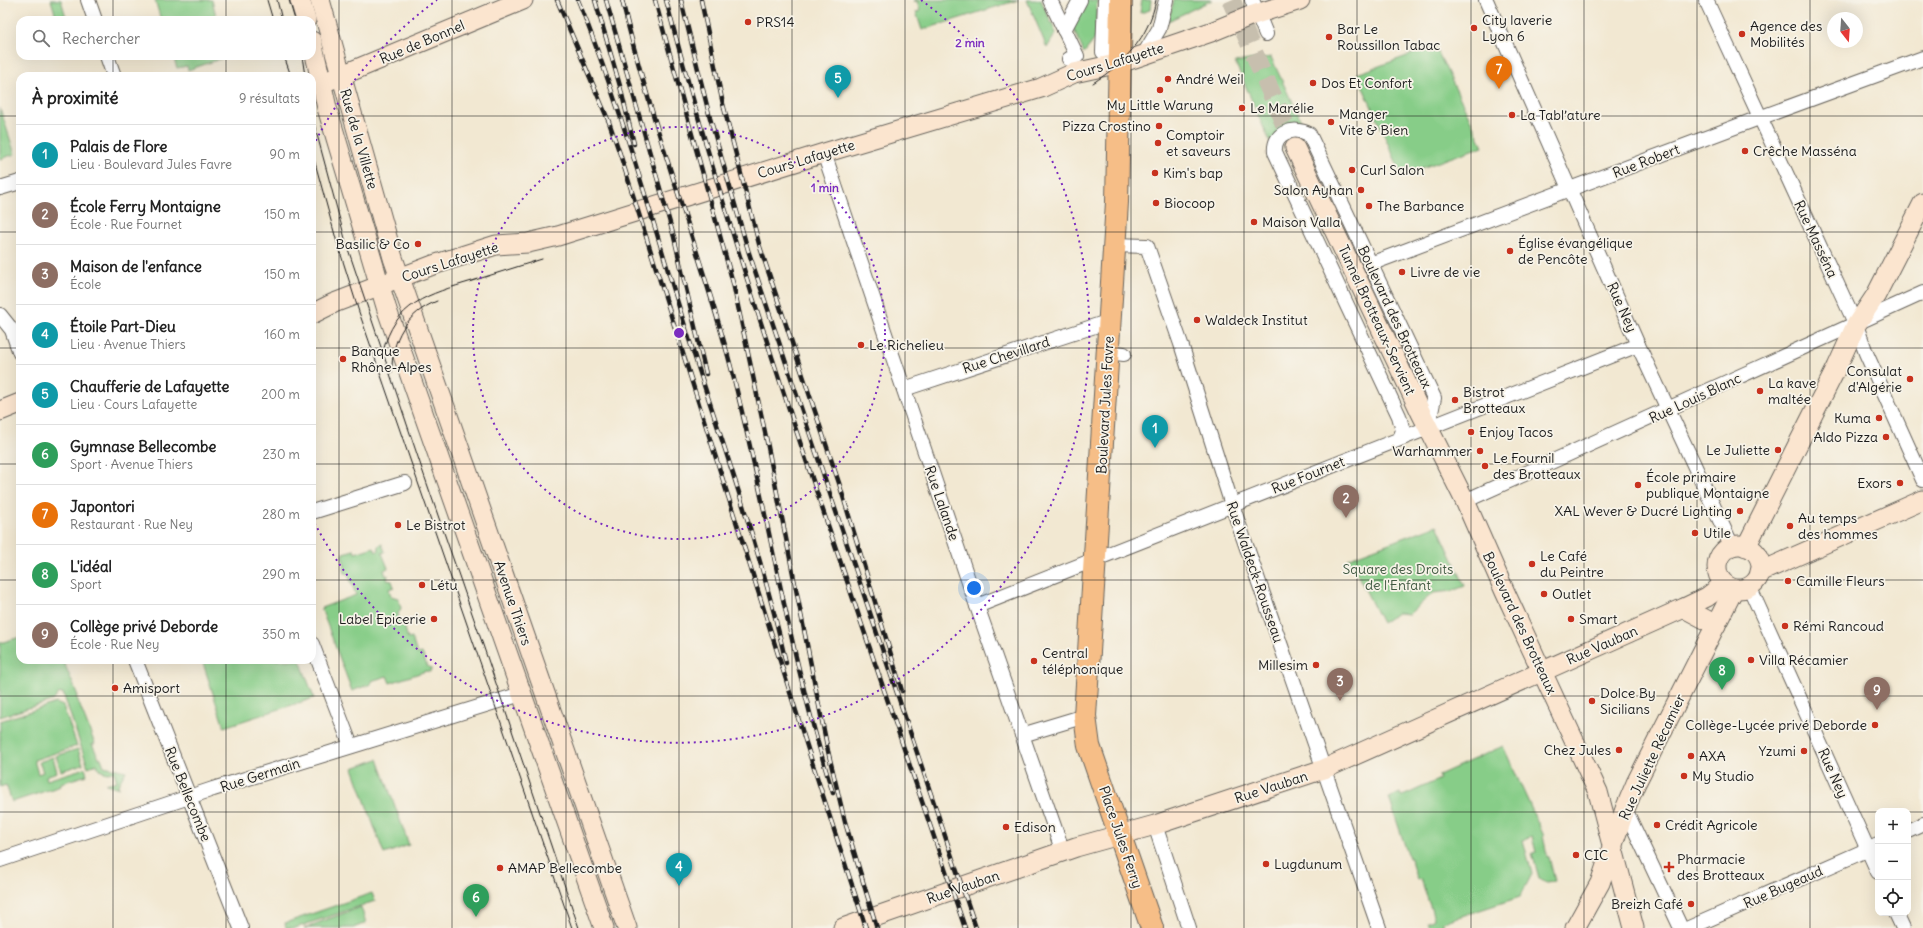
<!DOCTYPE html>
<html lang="fr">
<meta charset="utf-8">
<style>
:root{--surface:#fff;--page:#f2f2f2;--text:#222;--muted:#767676;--line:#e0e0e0;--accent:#0b8043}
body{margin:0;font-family:Delius,sans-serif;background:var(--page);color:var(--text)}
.controls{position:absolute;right:12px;bottom:12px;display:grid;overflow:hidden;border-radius:8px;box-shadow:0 4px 16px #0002}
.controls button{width:36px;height:36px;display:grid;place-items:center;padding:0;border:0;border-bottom:1px solid var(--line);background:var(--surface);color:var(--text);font:20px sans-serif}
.compass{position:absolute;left:1827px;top:12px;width:36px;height:36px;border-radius:50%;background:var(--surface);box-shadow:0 4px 16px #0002;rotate:163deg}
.you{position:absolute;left:974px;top:588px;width:14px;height:14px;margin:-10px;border:3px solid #fff;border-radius:50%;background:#1a73e8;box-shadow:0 0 0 6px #1a73e833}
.badge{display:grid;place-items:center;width:26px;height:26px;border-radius:50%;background:var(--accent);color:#fff;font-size:13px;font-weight:700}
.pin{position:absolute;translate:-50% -33px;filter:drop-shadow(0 1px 2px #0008)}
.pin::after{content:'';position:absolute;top:21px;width:14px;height:12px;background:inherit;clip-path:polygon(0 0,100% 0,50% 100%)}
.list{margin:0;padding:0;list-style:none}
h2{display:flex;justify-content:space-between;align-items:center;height:52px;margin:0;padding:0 16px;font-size:17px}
h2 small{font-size:13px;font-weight:400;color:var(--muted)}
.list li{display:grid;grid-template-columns:26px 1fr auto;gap:12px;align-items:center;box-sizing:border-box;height:60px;padding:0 16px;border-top:1px solid var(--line)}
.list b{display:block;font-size:15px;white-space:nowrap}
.list p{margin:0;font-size:13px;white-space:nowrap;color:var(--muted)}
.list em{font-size:13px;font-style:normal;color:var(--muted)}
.icon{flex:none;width:22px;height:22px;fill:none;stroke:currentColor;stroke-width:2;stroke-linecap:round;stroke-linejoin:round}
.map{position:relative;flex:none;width:1923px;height:928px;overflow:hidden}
.search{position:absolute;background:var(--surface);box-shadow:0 4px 16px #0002;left:16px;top:16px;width:300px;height:44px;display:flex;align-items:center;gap:10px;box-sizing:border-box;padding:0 14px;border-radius:12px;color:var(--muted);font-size:15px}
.panel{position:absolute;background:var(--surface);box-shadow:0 4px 16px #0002;left:16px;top:72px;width:300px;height:592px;border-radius:12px}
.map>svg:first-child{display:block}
.green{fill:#87cd88;stroke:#527452}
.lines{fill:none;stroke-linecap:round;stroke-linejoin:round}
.secondary-tunnel{stroke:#c7bfae;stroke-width:19;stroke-dasharray:19 10;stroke-linecap:butt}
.street-casing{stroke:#67635c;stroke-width:16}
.secondary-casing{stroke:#67635c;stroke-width:21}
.primary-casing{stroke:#67635c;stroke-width:24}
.street{stroke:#fff;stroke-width:14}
.secondary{stroke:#fbe5cf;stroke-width:19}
.primary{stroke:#f6be87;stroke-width:22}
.tram{stroke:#1c1c1c;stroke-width:1}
.rail-casing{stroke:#1c1c1c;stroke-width:4.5}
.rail{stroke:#f7f3e8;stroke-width:3;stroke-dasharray:9;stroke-linecap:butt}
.grid{fill:none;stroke:#1c1c1c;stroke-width:1;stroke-opacity:0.55}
.ring{fill:none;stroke:#7b2cbf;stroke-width:2;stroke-dasharray:2 4}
.poi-dot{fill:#c8321e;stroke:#f7f3e8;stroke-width:1.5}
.labels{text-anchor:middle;stroke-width:3.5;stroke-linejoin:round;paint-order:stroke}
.poi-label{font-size:14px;fill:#1c1c1c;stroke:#f7f3e8;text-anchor:start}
.street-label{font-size:14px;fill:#1c1c1c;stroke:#f7f3e8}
.park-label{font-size:14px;fill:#415a42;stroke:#f7f3e8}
.centre{fill:#7b2cbf;stroke:#f7f3e8;stroke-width:2}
.ring-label{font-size:12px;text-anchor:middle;font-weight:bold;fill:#7b2cbf;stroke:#f7f3e8;stroke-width:3.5;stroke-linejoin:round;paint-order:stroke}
</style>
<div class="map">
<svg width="1923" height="928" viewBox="0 0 1923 928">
<rect width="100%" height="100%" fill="#f7f3e8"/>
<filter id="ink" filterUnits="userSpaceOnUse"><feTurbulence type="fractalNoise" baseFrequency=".025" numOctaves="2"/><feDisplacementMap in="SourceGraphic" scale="8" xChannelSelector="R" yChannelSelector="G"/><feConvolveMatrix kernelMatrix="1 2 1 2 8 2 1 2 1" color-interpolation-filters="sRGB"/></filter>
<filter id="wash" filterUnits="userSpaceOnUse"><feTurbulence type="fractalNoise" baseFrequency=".012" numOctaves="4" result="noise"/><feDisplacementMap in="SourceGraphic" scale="16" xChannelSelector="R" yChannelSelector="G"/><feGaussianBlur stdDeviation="0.9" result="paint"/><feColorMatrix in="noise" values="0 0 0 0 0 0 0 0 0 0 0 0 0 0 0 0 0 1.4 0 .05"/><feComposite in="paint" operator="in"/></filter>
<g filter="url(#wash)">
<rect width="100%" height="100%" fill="#f2e8d2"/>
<g class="green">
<polygon points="51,0 61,0 67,20 57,20"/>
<polygon points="155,0 212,0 217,20 161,20"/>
<polygon points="914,0 1018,0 922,30 916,12 920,11 917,1 915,2"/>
<polygon points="1027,0 1041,0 1056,33 1047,48"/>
<polygon points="1085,0 1097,0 1095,39 1084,53 1072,25"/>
<polygon points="1142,0 1151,0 1150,10 1140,13"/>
<polygon points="1174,0 1212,0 1168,21"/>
<polygon points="1435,46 1483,146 1402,175 1357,74"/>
<polygon points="173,56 229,56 188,70 187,66 177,68"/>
<polygon points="1271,57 1303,126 1270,142 1235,62"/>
<polygon points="0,108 15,154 0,159"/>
<polygon points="1437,525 1465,586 1452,591 1433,593 1409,614 1397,613 1382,623 1352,564 1347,559"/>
<polygon points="382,544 385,552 382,553 388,568 384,570 386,576 388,575 387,580 392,581 394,587 389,589 391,596 398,598 401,608 398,614 400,621 405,620 407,625 405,628 408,639 412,638 417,654 422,653 427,666 432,668 430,672 426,671 390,683 387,676 371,681 371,684 352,691 321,608 356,595 348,574 345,573 344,568 345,565 342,557 343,553 354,550 355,553 374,547 376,552 379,550 378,546"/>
<polygon points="20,637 20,660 63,660 78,696 76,696 95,744 92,744 99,758 101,758 104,766 126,771 118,785 119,788 106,784 117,781 114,772 107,773 99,770 97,764 88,767 63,693 58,694 54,700 0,717 0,643"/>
<polygon points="202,660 300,660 314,698 224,727"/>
<polygon points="56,703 63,706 77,746 34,760 38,774 43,772 39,762 53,757 57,772 46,776 47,780 85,768 87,775 61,783 61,786 12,802 6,785 0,787 0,721"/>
<path d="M 1503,746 L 1543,834 L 1547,857 L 1549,857 L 1555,881 L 1547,882 L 1539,878 L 1532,853 L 1536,852 L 1532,837 L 1523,840 L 1532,874 L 1520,897 L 1443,922 L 1443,928 L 1429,928 L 1427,922 L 1433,920 L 1434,918 L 1421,879 L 1417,880 C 1414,872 1412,865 1411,858 L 1409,858 L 1389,798 L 1400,793 L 1401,796 L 1405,795 L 1440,779 L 1439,775 Z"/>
<polygon points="78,749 83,764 61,771 56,756"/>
<polygon points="378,759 409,845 384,854 353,768"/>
<polygon points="372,893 375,901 295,928 286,928 285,923"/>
<polygon points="361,907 366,923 353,928 304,928"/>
</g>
</g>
<g filter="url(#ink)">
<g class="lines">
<polyline class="secondary-tunnel" points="1231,0 1295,148"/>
<g class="street-casing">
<g id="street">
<polyline points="88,0 95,20"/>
<polyline points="1050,0 1077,56 1069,59"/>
<polyline points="1105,0 1103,52 1120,63"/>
<polyline points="1252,0 1266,34"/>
<polyline points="1486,0 1638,345 1732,546"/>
<polyline points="1706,0 1856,325 1866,353 1923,480"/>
<polyline points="1064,30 1080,0"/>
<polyline points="1144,54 1159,29 1166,0"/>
<polyline points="107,56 114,76"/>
<polyline points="824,153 977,606 1063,852"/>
<polyline points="0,188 20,182"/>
<polyline points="1114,245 1147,246 1181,344 1232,505 1379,928"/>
<polyline points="1370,264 1759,118 1923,58"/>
<polyline points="0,315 12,330 20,353"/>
<polyline points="1108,352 1124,354"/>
<polyline points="904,389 1110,321"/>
<path d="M 1400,438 L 1403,431 L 1399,416 L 1275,152 C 1273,132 1294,126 1309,134 L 1434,398 L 1428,427"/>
<polyline points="1465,501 1923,293"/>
<polyline points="312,512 405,483"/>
<polyline points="1749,586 1878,872"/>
<polyline points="977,606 1638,345"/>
<polyline points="312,644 351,746"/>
<polyline points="135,660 241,928"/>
<polyline points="1022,735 1085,716"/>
<polyline points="1625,809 1681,928"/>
<polyline points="1155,825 1189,928"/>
<polyline points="1908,831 1923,824"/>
<polyline points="0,860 213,789 521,694"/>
<polyline points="1896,913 1903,928"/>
<polyline points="1689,928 1878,845"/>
</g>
</g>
<g class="secondary-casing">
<g id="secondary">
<polyline points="300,0 306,20"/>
<polyline points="320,0 393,258 627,928"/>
<polyline points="312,41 327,108 387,310 604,928"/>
<polyline points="330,80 523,0"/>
<polyline points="1295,148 1421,413 1465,501 1505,592 1598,792 1634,928"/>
<polyline points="312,314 334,303 433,265 496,245 528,243 558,236 824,153 1041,88 1074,73 1120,63 1211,32 1250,16 1300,0"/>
<polyline points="0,411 20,403"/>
<circle cx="1739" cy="567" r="22"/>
<polyline points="1746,547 1837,367 1856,325 1876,295 1923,203"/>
<polyline points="1760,572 1923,500"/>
<polyline points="1684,608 1716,625"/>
<polyline points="843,928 1076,847 1155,825 1324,769 1684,608 1707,597 1724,584"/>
<polyline points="1575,928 1600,883 1625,809 1636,783 1734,589"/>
</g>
</g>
<g class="primary-casing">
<polyline id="primary" points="1121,0 1117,202 1085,716 1089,746 1152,928"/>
</g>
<use href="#street" class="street"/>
<use href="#secondary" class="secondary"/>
<use href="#primary" class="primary"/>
<g class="tram">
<polyline points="267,0 273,20"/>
<polyline points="277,0 282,20"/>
<polyline points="289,0 295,20"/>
<polyline points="284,56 291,76"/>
<polyline points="302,56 305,76"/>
<path d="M 1093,83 C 1124,63 1149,38 1156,0"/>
<polyline points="312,116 347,246 424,475 483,645 579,928"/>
<polyline points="312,152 336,239 359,312 572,928"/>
<path d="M 383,352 C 394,303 429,294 472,281 C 495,274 519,266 542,259"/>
<path d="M 392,372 C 391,339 407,313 437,301"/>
</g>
<g class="rail-casing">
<g id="rail">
<polyline points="557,0 609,122 620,154 812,762 866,928"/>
<path d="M 578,0 C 623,111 654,228 690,342 C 724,448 762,554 786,663"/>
<polyline points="595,0 620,86 634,144"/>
<polyline points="606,0 674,237 706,374"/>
<path d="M 622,0 C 650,121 695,236 728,356 C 767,501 787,650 833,793"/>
<polyline points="655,0 733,283 766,437 828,751 845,822 877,928"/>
<path d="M 666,0 C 709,165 761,326 815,487 C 865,634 915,781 965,928"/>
<polyline points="681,0 710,118 748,250 976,928"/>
<polyline points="701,0 723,104 759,244 839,483 902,691"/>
</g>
</g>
<use href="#rail" class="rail"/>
</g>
</g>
<path class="grid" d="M 113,0 L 113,20M 226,0 L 226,20M 339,0 L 339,928M 452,0 L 452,928M 566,0 L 566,928M 679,0 L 679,928M 792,0 L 792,928M 905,0 L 905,928M 1018,0 L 1018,928M 1131,0 L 1131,928M 1244,0 L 1244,928M 1357,0 L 1357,928M 1471,0 L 1471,928M 1584,0 L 1584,928M 1697,0 L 1697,928M 1810,0 L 1810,928M 113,56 L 113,76M 226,56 L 226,76M 0,116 L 20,116M 312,116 L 1923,116M 0,232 L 20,232M 312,232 L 1923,232M 0,348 L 20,348M 312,348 L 1923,348M 0,464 L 20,464M 312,464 L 1923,464M 0,580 L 20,580M 312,580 L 1923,580M 113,660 L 113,928M 226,660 L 226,928M 0,696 L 1923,696M 0,812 L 1878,812M 1908,812 L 1923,812"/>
<g class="ring">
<circle cx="679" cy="333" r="206"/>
<path d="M313 146A411 411 0 0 1 437 0M921 0A411 411 0 1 1 313 520"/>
</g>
<g class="poi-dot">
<circle cx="748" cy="22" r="4"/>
<circle cx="1474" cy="28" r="4"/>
<circle cx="1742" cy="34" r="4"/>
<circle cx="1329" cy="37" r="4"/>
<circle cx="1168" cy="79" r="4"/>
<circle cx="1313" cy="83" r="4"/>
<circle cx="1160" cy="90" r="4"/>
<circle cx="1242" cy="108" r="4"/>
<circle cx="1512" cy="115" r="4"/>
<circle cx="1331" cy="122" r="4"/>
<circle cx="1159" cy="126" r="4"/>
<circle cx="1158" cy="143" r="4"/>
<circle cx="1745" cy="151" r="4"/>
<circle cx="1352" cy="170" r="4"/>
<circle cx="1155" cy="173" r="4"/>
<circle cx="1361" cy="190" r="4"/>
<circle cx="1156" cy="203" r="4"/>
<circle cx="1369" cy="206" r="4"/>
<circle cx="1254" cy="222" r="4"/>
<circle cx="418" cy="244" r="4"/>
<circle cx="1510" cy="251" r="4"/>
<circle cx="1402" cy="272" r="4"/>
<circle cx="1197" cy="320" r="4"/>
<circle cx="861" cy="345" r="4"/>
<circle cx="343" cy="359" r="4"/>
<circle cx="1910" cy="379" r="4"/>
<circle cx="1760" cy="391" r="4"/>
<circle cx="1455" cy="400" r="4"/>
<circle cx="1879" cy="418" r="4"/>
<circle cx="1471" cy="432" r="4"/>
<circle cx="1886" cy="437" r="4"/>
<circle cx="1778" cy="450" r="4"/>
<circle cx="1480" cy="451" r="4"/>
<circle cx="1485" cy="466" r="4"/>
<circle cx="1900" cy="483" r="4"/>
<circle cx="1638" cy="485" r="4"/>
<circle cx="1740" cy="511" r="4"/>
<circle cx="398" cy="525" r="4"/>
<circle cx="1790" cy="526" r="4"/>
<circle cx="1695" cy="533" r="4"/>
<circle cx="1532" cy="564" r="4"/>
<circle cx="1788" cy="581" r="4"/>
<circle cx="422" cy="585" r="4"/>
<circle cx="1544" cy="594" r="4"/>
<circle cx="434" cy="619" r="4"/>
<circle cx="1571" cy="619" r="4"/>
<circle cx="1785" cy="626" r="4"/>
<circle cx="1751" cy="660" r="4"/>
<circle cx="1034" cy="661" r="4"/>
<circle cx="1316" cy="665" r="4"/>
<circle cx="115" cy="688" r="4"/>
<circle cx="1592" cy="701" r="4"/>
<circle cx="1875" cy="725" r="4"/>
<circle cx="1619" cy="750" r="4"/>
<circle cx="1804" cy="751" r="4"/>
<circle cx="1691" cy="756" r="4"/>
<circle cx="1684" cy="776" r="4"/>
<circle cx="1657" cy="825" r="4"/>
<circle cx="1006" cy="827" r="4"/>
<circle cx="1576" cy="855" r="4"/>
<circle cx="1266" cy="864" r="4"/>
<path d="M1667 861h4v4h4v4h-4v4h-4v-4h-4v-4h4z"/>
<circle cx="500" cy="868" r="4"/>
<circle cx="1691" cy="904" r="4"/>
</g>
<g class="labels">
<g class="poi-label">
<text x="1482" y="25">City laverie<tspan x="1482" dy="16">Lyon 6</tspan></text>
<text x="756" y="27">PRS14</text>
<text x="1750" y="31">Agence des<tspan x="1750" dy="16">Mobilités</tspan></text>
<text x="1337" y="34">Bar Le<tspan x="1337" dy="16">Roussillon Tabac</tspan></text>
<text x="1176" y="84">André Weil</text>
<text x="1321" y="88">Dos Et Confort</text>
<text x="1160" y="110" text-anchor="middle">My Little Warung</text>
<text x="1250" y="113">Le Marélie</text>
<text x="1339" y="119">Manger<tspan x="1339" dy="16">Vite &amp; Bien</tspan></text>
<text x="1520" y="120">La Tabl’ature</text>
<text x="1151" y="131" text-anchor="end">Pizza Crostino</text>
<text x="1166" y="140">Comptoir<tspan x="1166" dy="16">et saveurs</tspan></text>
<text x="1753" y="156">Crêche Masséna</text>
<text x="1360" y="175">Curl Salon</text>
<text x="1163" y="178">Kim's bap</text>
<text x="1353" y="195" text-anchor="end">Salon Ayhan</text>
<text x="1164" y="208">Biocoop</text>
<text x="1377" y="211">The Barbance</text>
<text x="1262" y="227">Maison Valla</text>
<text x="1518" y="248">Église évangélique<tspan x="1518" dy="16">de Pencôte</tspan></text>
<text x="410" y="249" text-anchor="end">Basilic &amp; Co</text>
<text x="1410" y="277">Livre de vie</text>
<text x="1205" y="325">Waldeck Institut</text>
<text x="869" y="350">Le Richelieu</text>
<text x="351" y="356">Banque<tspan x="351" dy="16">Rhône-Alpes</tspan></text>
<text x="1902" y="376" text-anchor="end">Consulat<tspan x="1902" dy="16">d'Algérie</tspan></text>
<text x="1768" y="388">La kave<tspan x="1768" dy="16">maltée</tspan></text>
<text x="1463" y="397">Bistrot<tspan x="1463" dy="16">Brotteaux</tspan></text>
<text x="1871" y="423" text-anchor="end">Kuma</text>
<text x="1479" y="437">Enjoy Tacos</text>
<text x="1878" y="442" text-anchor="end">Aldo Pizza</text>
<text x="1770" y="455" text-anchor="end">Le Juliette</text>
<text x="1472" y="456" text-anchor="end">Warhammer</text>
<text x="1493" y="463">Le Fournil<tspan x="1493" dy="16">des Brotteaux</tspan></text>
<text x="1646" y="482">École primaire<tspan x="1646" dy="16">publique Montaigne</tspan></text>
<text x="1892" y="488" text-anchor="end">Exors</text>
<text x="1732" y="516" text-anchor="end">XAL Wever &amp; Ducré Lighting</text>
<text x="1798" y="523">Au temps<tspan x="1798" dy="16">des hommes</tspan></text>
<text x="406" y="530">Le Bistrot</text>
<text x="1703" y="538">Utile</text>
<text x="1540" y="561">Le Café<tspan x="1540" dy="16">du Peintre</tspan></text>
<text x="1796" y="586">Camille Fleurs</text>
<text x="430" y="590">Létu</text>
<text x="1552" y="599">Outlet</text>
<text x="426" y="624" text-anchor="end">Label Epicerie</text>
<text x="1579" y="624">Smart</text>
<text x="1793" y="631">Rémi Rancoud</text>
<text x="1042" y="658">Central<tspan x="1042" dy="16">téléphonique</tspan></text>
<text x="1759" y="665">Villa Récamier</text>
<text x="1308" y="670" text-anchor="end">Millesim</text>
<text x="123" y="693">Amisport</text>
<text x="1600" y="698">Dolce By<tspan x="1600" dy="16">Sicilians</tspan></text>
<text x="1867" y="730" text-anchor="end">Collège-Lycée privé Deborde</text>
<text x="1611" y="755" text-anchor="end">Chez Jules</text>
<text x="1796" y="756" text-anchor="end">Yzumi</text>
<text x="1699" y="761">AXA</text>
<text x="1692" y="781">My Studio</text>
<text x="1665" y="830">Crédit Agricole</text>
<text x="1014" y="832">Edison</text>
<text x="1584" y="860">CIC</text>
<text x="1677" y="864">Pharmacie<tspan x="1677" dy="16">des Brotteaux</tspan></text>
<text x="1274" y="869">Lugdunum</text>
<text x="508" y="873">AMAP Bellecombe</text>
<text x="1683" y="909" text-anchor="end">Breizh Café</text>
</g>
<g class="street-label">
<text transform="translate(422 42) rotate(-23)" y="5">Rue de Bonnel</text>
<text transform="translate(1115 62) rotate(-17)" y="5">Cours Lafayette</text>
<text transform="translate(359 139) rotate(74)" y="5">Rue de la Villette</text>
<text transform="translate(806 159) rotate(-17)" y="5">Cours Lafayette</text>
<text transform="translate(1646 161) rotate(-21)" y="5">Rue Robert</text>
<text transform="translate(1816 239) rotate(65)" y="5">Rue Masséna</text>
<text transform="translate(450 262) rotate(-18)" y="5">Cours Lafayette</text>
<text transform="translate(1622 307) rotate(66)" y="5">Rue Ney</text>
<text transform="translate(1395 317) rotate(65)" y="5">Boulevard des Brotteaux</text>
<text transform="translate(1377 320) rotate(65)" y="5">Tunnel Brotteaux-Servient</text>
<text transform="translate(1006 355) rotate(-18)" y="5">Rue Chevillard</text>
<text transform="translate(1695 398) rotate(-25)" y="5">Rue Louis Blanc</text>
<text transform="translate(1105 405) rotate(-87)" y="5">Boulevard Jules Favre</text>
<text transform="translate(1308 475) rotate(-22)" y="5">Rue Fournet</text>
<text transform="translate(942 503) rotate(71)" y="5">Rue Lalande</text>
<text transform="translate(1255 572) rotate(71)" y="5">Rue Waldeck-Rousseau</text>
<text transform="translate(513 603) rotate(71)" y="5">Avenue Thiers</text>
<text transform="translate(1520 623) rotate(65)" y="5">Boulevard des Brotteaux</text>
<text transform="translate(1602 645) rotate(-24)" y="5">Rue Vauban</text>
<text transform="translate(1652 757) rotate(-65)" y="5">Rue Juliette Récamier</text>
<text transform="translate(1833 773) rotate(66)" y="5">Rue Ney</text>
<text transform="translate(260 775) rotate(-18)" y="5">Rue Germain</text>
<text transform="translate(1271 787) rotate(-18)" y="5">Rue Vauban</text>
<text transform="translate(188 794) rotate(68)" y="5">Rue Bellecombe</text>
<text transform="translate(1121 837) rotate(71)" y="5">Place Jules Ferry</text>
<text transform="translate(963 887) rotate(-19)" y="5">Rue Vauban</text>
<text transform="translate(1783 887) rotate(-24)" y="5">Rue Bugeaud</text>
</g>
<g class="park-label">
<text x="1398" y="574">Square des Droits<tspan x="1398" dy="16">de l'Enfant</tspan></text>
</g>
</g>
<circle cx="679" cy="333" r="6" class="centre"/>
<g class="ring-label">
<text x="970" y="47">2 min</text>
<text x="825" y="192">1 min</text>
</g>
</svg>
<div class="controls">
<button>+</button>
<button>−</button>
<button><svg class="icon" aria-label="locate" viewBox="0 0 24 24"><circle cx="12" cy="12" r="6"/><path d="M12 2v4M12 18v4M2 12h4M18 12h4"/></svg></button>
</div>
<svg class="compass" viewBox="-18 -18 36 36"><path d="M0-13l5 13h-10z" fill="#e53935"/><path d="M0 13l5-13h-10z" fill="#767676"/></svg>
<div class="you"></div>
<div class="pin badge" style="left:1155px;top:448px;background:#0f9aa8">1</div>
<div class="pin badge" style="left:1346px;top:518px;background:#8d6e63">2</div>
<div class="pin badge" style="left:1340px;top:701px;background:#8d6e63">3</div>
<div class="pin badge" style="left:679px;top:886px;background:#0f9aa8">4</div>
<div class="pin badge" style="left:838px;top:98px;background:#0f9aa8">5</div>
<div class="pin badge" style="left:476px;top:917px;background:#2e9e5b">6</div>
<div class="pin badge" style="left:1499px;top:89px;background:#e8710a">7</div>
<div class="pin badge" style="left:1722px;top:690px;background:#2e9e5b">8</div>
<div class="pin badge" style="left:1877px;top:710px;background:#8d6e63">9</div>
<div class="search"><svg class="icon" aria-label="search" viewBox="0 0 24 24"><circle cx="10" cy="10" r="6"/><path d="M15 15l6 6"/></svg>Rechercher</div>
<section class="panel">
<h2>À proximité<small>9 résultats</small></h2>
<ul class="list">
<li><span class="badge" style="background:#0f9aa8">1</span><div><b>Palais de Flore</b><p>Lieu · Boulevard Jules Favre</p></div><em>90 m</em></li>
<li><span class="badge" style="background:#8d6e63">2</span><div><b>École Ferry Montaigne</b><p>École · Rue Fournet</p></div><em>150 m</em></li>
<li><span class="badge" style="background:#8d6e63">3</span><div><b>Maison de l'enfance</b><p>École</p></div><em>150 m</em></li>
<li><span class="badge" style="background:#0f9aa8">4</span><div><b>Étoile Part-Dieu</b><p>Lieu · Avenue Thiers</p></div><em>160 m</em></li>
<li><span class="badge" style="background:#0f9aa8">5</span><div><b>Chaufferie de Lafayette</b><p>Lieu · Cours Lafayette</p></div><em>200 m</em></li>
<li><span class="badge" style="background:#2e9e5b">6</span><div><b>Gymnase Bellecombe</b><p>Sport · Avenue Thiers</p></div><em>230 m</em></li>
<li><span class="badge" style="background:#e8710a">7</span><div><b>Japontori</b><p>Restaurant · Rue Ney</p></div><em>280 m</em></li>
<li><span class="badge" style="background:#2e9e5b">8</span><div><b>L'idéal</b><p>Sport</p></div><em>290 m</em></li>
<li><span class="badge" style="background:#8d6e63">9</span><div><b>Collège privé Deborde</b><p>École · Rue Ney</p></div><em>350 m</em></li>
</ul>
</section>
</div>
